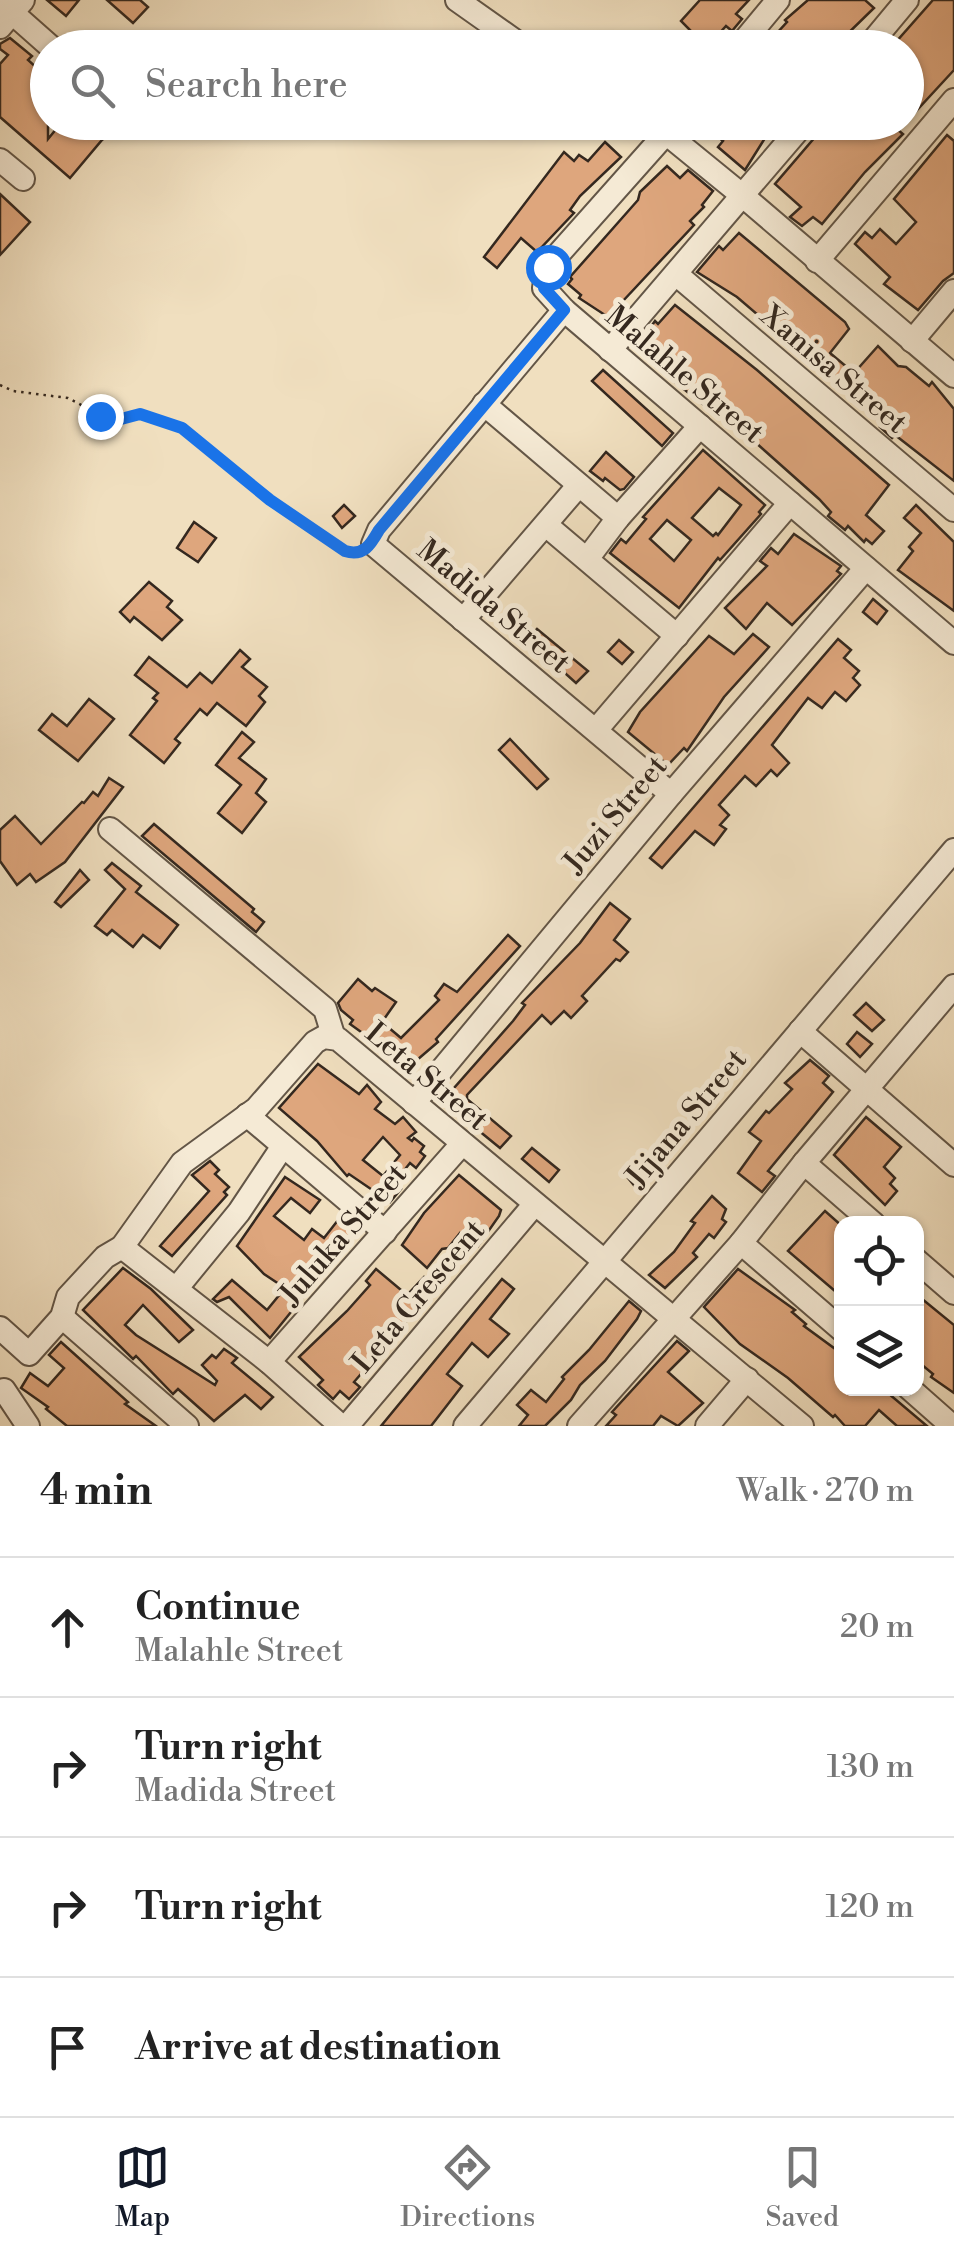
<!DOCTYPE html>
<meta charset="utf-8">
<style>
:root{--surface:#fff;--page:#f2f2f2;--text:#222;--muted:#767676;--line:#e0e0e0;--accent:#111827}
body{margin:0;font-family:"Libre Bodoni",serif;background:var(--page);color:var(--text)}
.controls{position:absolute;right:30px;bottom:30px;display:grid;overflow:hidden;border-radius:20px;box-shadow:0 2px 8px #0004}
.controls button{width:90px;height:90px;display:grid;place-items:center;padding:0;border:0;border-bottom:2px solid var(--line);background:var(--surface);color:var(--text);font:50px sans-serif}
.stop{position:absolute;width:30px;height:30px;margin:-22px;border:8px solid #1a73e8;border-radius:50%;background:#fff}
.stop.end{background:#1a73e8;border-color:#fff;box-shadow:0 2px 10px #0008}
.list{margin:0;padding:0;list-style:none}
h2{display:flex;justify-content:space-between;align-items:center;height:130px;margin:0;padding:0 40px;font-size:42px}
h2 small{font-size:32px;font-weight:400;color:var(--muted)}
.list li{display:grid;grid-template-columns:65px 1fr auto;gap:30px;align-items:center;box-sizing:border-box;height:140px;padding:0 40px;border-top:2px solid var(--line)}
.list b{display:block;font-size:38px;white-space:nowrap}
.list p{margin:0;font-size:32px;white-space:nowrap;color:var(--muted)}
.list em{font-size:32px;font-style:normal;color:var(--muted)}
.icon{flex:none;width:55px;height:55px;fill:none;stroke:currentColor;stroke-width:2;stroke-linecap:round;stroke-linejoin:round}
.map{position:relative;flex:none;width:954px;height:1426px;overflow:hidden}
.search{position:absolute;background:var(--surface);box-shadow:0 2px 8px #0004;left:30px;right:30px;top:30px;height:110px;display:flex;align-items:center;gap:25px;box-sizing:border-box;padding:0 35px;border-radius:55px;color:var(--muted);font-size:38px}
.sheet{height:690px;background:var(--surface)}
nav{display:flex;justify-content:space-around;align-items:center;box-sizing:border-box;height:140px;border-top:2px solid var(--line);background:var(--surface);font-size:28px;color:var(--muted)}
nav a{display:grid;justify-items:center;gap:5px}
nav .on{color:var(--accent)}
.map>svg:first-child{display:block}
.building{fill:#dea67d;stroke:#34281f;stroke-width:2.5;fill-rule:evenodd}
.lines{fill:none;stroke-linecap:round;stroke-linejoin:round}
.minor-casing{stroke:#635647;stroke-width:26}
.path{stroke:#34281f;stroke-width:2.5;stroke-dasharray:2.5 5;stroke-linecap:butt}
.minor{stroke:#f5ead5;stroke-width:22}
.route{stroke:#1a73e8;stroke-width:12}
.labels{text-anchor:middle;stroke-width:10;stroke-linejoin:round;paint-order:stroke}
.street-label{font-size:30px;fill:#34281f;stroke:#f5ead5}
</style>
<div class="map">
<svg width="954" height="1426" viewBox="0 0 954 1426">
<rect width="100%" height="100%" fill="#f0dfbf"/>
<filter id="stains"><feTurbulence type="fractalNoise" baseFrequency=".002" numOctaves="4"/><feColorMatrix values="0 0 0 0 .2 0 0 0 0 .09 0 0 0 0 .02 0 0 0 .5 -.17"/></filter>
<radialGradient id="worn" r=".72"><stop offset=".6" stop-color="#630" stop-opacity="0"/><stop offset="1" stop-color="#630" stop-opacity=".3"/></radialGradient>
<g class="building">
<polygon points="47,0 79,0 66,16"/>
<polygon points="107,0 140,0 148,7 133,23"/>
<polygon points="700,0 749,0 736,14 742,19 732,31 726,26 706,48 674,48 690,30 681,21"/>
<polygon points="808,0 865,0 874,8 833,48 782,48 773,40 777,33 787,22 785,20"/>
<polygon points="933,0 954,0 954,70 906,122 906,64 913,57 906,48 896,42"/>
<polygon points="10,38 32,56 28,60 48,78 48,139 62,122 123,122 102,140 70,178 0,117 0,64 8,55 0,49 0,44"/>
<polygon points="700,122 775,122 745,170 718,147 723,141"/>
<polygon points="828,122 906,122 898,130 903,134 865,172 822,224 813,217 802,226 790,217 801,207 775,184"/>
<polygon points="947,135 954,141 954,273 943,281 918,310 884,284 890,277 855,244 865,232 872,238 880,229 896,244 916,222 894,199"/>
<polygon points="605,142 621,157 580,196 570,210 574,213 537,252 521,238 497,268 484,257 564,152 574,161 579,155 588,161"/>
<polygon points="667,166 680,178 688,170 713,191 702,205 704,207 690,221 694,225 608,317 579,298 581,295 568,284 572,279 570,277 638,200 640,192"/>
<polygon points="0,194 30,222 0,255"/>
<polygon points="739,233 845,322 849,329 830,353 854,373 878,346 898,366 906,367 929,386 932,382 954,409 954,481 895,435 892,438 880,427 883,424 867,412 869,410 737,297 697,272 719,246 723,250"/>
<polygon points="675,305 757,370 889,485 866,515 884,531 872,544 866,539 864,542 848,526 845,530 828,516 831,512 819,499 709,401 705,406 656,367 660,363 638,345 655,321 658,324"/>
<polygon points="603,370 673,433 662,446 592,381"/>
<path d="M 703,450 L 765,505 L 759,512 L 761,514 L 720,560 L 718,558 L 679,608 L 610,553 L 621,539 L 626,543 L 646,519 L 643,517 ZM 719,488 L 741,505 L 718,535 L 716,533 L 713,536 L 692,518 ZM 667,520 L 691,540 L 674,561 L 650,539 Z"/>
<polygon points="606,452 634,477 624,489 620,490 605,478 603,481 590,471"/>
<polygon points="344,505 355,516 342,528 333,516"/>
<polygon points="916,505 954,542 954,611 898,570 913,551 909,547 921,533 904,518"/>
<polygon points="194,522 216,538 198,562 177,548"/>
<polygon points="794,534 841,566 837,571 841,574 792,625 767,603 746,629 725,608 767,566 760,561 771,548 778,554"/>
<polygon points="149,582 172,601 167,607 182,620 162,640 134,617 130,622 120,612"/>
<polygon points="873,599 887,611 877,624 863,612"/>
<polygon points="537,629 588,671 576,683 527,639"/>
<polygon points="753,634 769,647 724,697 687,751 684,748 668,765 628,732 640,712 709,636 734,654"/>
<polygon points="838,639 851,650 844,658 859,671 853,678 860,685 846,701 835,692 822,708 808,698 772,745 789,763 777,776 771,770 756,786 745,776 719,805 729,815 720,825 726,829 714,845 695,831 662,868 650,858"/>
<polygon points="619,640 633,652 622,664 608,652"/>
<polygon points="240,650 250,659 242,667 267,687 259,696 265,702 246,726 217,703 207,715 200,709 175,739 180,743 164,763 130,735 157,701 153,698 158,693 135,675 149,657 187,687 200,673 212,683"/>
<polygon points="89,699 114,719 78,761 39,730 52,714 67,726"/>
<polygon points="242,732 254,742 239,758 266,779 256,793 266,802 242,833 218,813 241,785 216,765"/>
<polygon points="510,739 548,779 537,789 499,750"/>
<polygon points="109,778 123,787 65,862 36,882 30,874 17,885 0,861 0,830 15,816 41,844 82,802 84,803 93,792 98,796"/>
<polygon points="154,824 254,909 252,912 264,922 256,932 142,836"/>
<polygon points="112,863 141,886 136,892 178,925 160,948 143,935 133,947 112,930 107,935 95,926 125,889 105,870"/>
<polygon points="80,870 89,880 61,907 55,902"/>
<polygon points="610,903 630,919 614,940 628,952 620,961 616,959 582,996 587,1001 571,1018 564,1011 551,1024 542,1015 467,1095 467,1099 511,1136 500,1148 445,1103 449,1098 447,1096 513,1021 525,1005 522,1003 580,943"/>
<polygon points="508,935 520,946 436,1039 438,1042 417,1060 413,1056 407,1064 400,1060 350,1024 353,1020 341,1010 338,1003 358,979 372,991 375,988 396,1002 382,1022 401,1038 439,1000 435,996 444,984 457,992"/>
<polygon points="866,1003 884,1020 872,1031 854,1015"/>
<polygon points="857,1032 872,1044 860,1057 847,1044"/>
<polygon points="810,1060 829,1076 823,1083 833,1092 768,1171 775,1176 762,1192 738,1173 761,1141 749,1132 766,1111 769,1113 792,1089 785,1083"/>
<path d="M 318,1064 L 359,1094 L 367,1085 L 381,1102 L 375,1109 L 395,1124 L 403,1117 L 416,1132 L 408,1138 L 412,1141 L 414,1138 L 424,1146 L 420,1152 L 425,1156 L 416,1168 L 410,1163 L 394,1183 L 401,1189 L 390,1202 L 349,1174 L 347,1176 L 317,1141 L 279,1108 ZM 383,1137 L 400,1155 L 383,1176 L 363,1160 Z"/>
<polygon points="866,1117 901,1147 884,1167 895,1178 890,1184 897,1191 885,1205 834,1155"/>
<polygon points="532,1148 559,1170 549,1182 522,1159"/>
<polygon points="210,1161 219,1170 215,1174 229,1187 224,1192 227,1195 172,1256 160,1246 209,1191 192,1175"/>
<polygon points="639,1166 650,1177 637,1189 628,1178"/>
<polygon points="459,1175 501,1210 499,1216 478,1246 460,1233 448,1248 442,1249 427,1268 402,1245 424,1213"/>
<polygon points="285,1177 320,1200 310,1213 291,1198 274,1216 304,1240 312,1229 324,1238 342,1215 358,1229 270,1338 229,1297 217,1302 213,1299 232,1280 267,1310 285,1288 264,1274 237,1246"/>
<polygon points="712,1196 726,1209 722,1219 726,1222 714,1238 709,1234 693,1253 697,1257 665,1288 649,1275 674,1252 695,1223 691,1221"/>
<polygon points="825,1211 842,1226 842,1297 788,1251"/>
<polygon points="123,1268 151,1289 193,1330 179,1342 143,1305 125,1325 136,1335 215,1385 217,1381 202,1365 212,1355 216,1358 224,1349 237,1358 232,1363 273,1397 261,1409 245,1395 214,1421 178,1389 173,1394 136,1356 133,1359 83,1310"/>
<polygon points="376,1269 407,1295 424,1277 435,1288 354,1382 360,1387 349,1399 340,1391 333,1399 318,1385 323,1380 299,1357 347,1311 370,1285 366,1281"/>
<polygon points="738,1269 795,1310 792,1312 806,1324 804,1326 842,1354 842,1388 882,1388 927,1426 897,1426 879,1410 865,1426 845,1426 835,1415 833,1417 788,1378 740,1344 704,1307"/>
<polygon points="502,1279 514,1289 490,1319 509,1334 488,1357 472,1343 447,1374 462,1386 431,1426 381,1426"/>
<polygon points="916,1294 954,1325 954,1393 931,1377 933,1374 916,1360"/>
<polygon points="629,1301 641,1311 637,1319 605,1361 580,1385 571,1400 545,1426 519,1426 528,1415 517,1405 531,1390 546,1402 564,1379 562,1377 589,1350"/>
<polygon points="677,1341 689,1351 668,1372 703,1403 678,1426 661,1416 653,1426 606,1426 616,1415 612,1412"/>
<polygon points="61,1342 128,1402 125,1404 156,1426 67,1426 46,1409 48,1407 21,1388 30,1373 48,1386 64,1368 49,1355"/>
</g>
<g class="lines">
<g class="minor-casing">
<g id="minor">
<polyline points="457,0 525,48"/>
<polyline points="0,2 52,48"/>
<polyline points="0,27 23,0"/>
<polyline points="738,48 778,0"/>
<polyline points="867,48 907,0"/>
<polyline points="642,122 667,134 743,196 954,376"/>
<polyline points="676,122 547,267 544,288 564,310 954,643"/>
<polyline points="0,160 23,179"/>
<polyline points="817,261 954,100"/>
<polyline points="676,274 954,510"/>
<polyline points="564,310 379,530 373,544 671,794"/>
<polyline points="912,341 954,291"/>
<polyline points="610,350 805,122"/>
<polyline points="484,404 618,518"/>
<polyline points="546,525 677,636"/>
<polyline points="587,559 618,518 700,426"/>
<polyline points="463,620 579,485"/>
<polyline points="596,730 790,503"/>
<polyline points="110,829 325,1009 334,1038"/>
<polyline points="800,1031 954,1165"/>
<polyline points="414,1103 671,794 866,568"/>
<polyline points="247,1115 385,1232"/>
<polyline points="874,1224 804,1163 954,986"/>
<polyline points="741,1243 804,1163"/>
<polyline points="122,1247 269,1362 341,1426"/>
<polyline points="916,1260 954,1293"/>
<polyline points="176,1289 239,1212 283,1146"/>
<polyline points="62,1317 187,1426"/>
<polyline points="0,1328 29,1354 62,1317 68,1297 105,1257 122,1247 182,1163 256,1109 315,1042 324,1037 338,1039 802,1426"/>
<polyline points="269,1362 461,1145"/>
<polyline points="909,1388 952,1426"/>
<polyline points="4,1390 28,1426"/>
<polyline points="347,1426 534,1205"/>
<polyline points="465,1426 954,850"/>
<polyline points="579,1426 741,1243 842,1330"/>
<polyline points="707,1426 747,1379"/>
</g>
</g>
<polyline class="path" points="0,385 13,391 68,398 108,419 121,419 140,414 182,428 271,501 345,551 354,553"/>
<use href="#minor" class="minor"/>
</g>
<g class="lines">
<path class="route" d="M 100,416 L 121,419 L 140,414 L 182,428 L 270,500 L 345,551 C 364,557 371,544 379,530 L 564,310 L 544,288 L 548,267"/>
</g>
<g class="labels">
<g class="street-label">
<text transform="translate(834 369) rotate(40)" y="10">Xanisa Street</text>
<text transform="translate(685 374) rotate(40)" y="10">Malahle Street</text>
<text transform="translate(494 606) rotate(40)" y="10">Madida Street</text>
<text transform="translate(615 814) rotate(-50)" y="10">Juzi Street</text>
<text transform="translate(427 1076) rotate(40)" y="10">Leta Street</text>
<text transform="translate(686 1118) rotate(-50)" y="10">Jijana Street</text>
<text transform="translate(343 1234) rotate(-49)" y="10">Juluka Street</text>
<text transform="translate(418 1296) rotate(-50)" y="10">Leta Crescent</text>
</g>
</g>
<rect width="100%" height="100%" filter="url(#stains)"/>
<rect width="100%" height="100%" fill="url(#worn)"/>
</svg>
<div class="controls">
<button><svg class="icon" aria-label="locate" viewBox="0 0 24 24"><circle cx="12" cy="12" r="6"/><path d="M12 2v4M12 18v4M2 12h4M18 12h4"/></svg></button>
<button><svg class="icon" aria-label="layers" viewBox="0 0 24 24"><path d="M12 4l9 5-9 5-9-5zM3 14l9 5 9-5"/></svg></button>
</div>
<div class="stop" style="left:548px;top:267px"></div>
<div class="stop end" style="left:100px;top:416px"></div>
<div class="search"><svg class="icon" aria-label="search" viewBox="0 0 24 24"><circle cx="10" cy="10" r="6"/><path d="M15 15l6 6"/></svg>Search here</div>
</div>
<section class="sheet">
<h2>4 min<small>Walk · 270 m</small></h2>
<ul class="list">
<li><svg class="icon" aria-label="ahead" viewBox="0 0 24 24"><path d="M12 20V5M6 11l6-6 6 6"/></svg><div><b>Continue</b><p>Malahle Street</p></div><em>20 m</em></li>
<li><svg class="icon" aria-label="right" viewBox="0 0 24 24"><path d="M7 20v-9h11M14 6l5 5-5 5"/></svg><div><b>Turn right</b><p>Madida Street</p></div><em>130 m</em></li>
<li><svg class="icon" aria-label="right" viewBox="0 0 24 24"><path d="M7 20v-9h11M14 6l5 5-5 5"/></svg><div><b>Turn right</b></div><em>120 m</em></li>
<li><svg class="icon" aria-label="arrive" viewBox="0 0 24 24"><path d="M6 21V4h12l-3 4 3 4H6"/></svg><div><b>Arrive at destination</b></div></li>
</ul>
</section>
<nav>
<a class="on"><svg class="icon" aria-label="map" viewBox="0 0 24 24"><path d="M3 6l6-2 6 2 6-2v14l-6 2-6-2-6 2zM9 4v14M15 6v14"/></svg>Map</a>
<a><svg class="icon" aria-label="directions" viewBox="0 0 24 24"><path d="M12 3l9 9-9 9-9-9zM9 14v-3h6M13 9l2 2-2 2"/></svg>Directions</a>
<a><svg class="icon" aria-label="saved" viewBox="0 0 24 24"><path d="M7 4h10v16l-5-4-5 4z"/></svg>Saved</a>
</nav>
